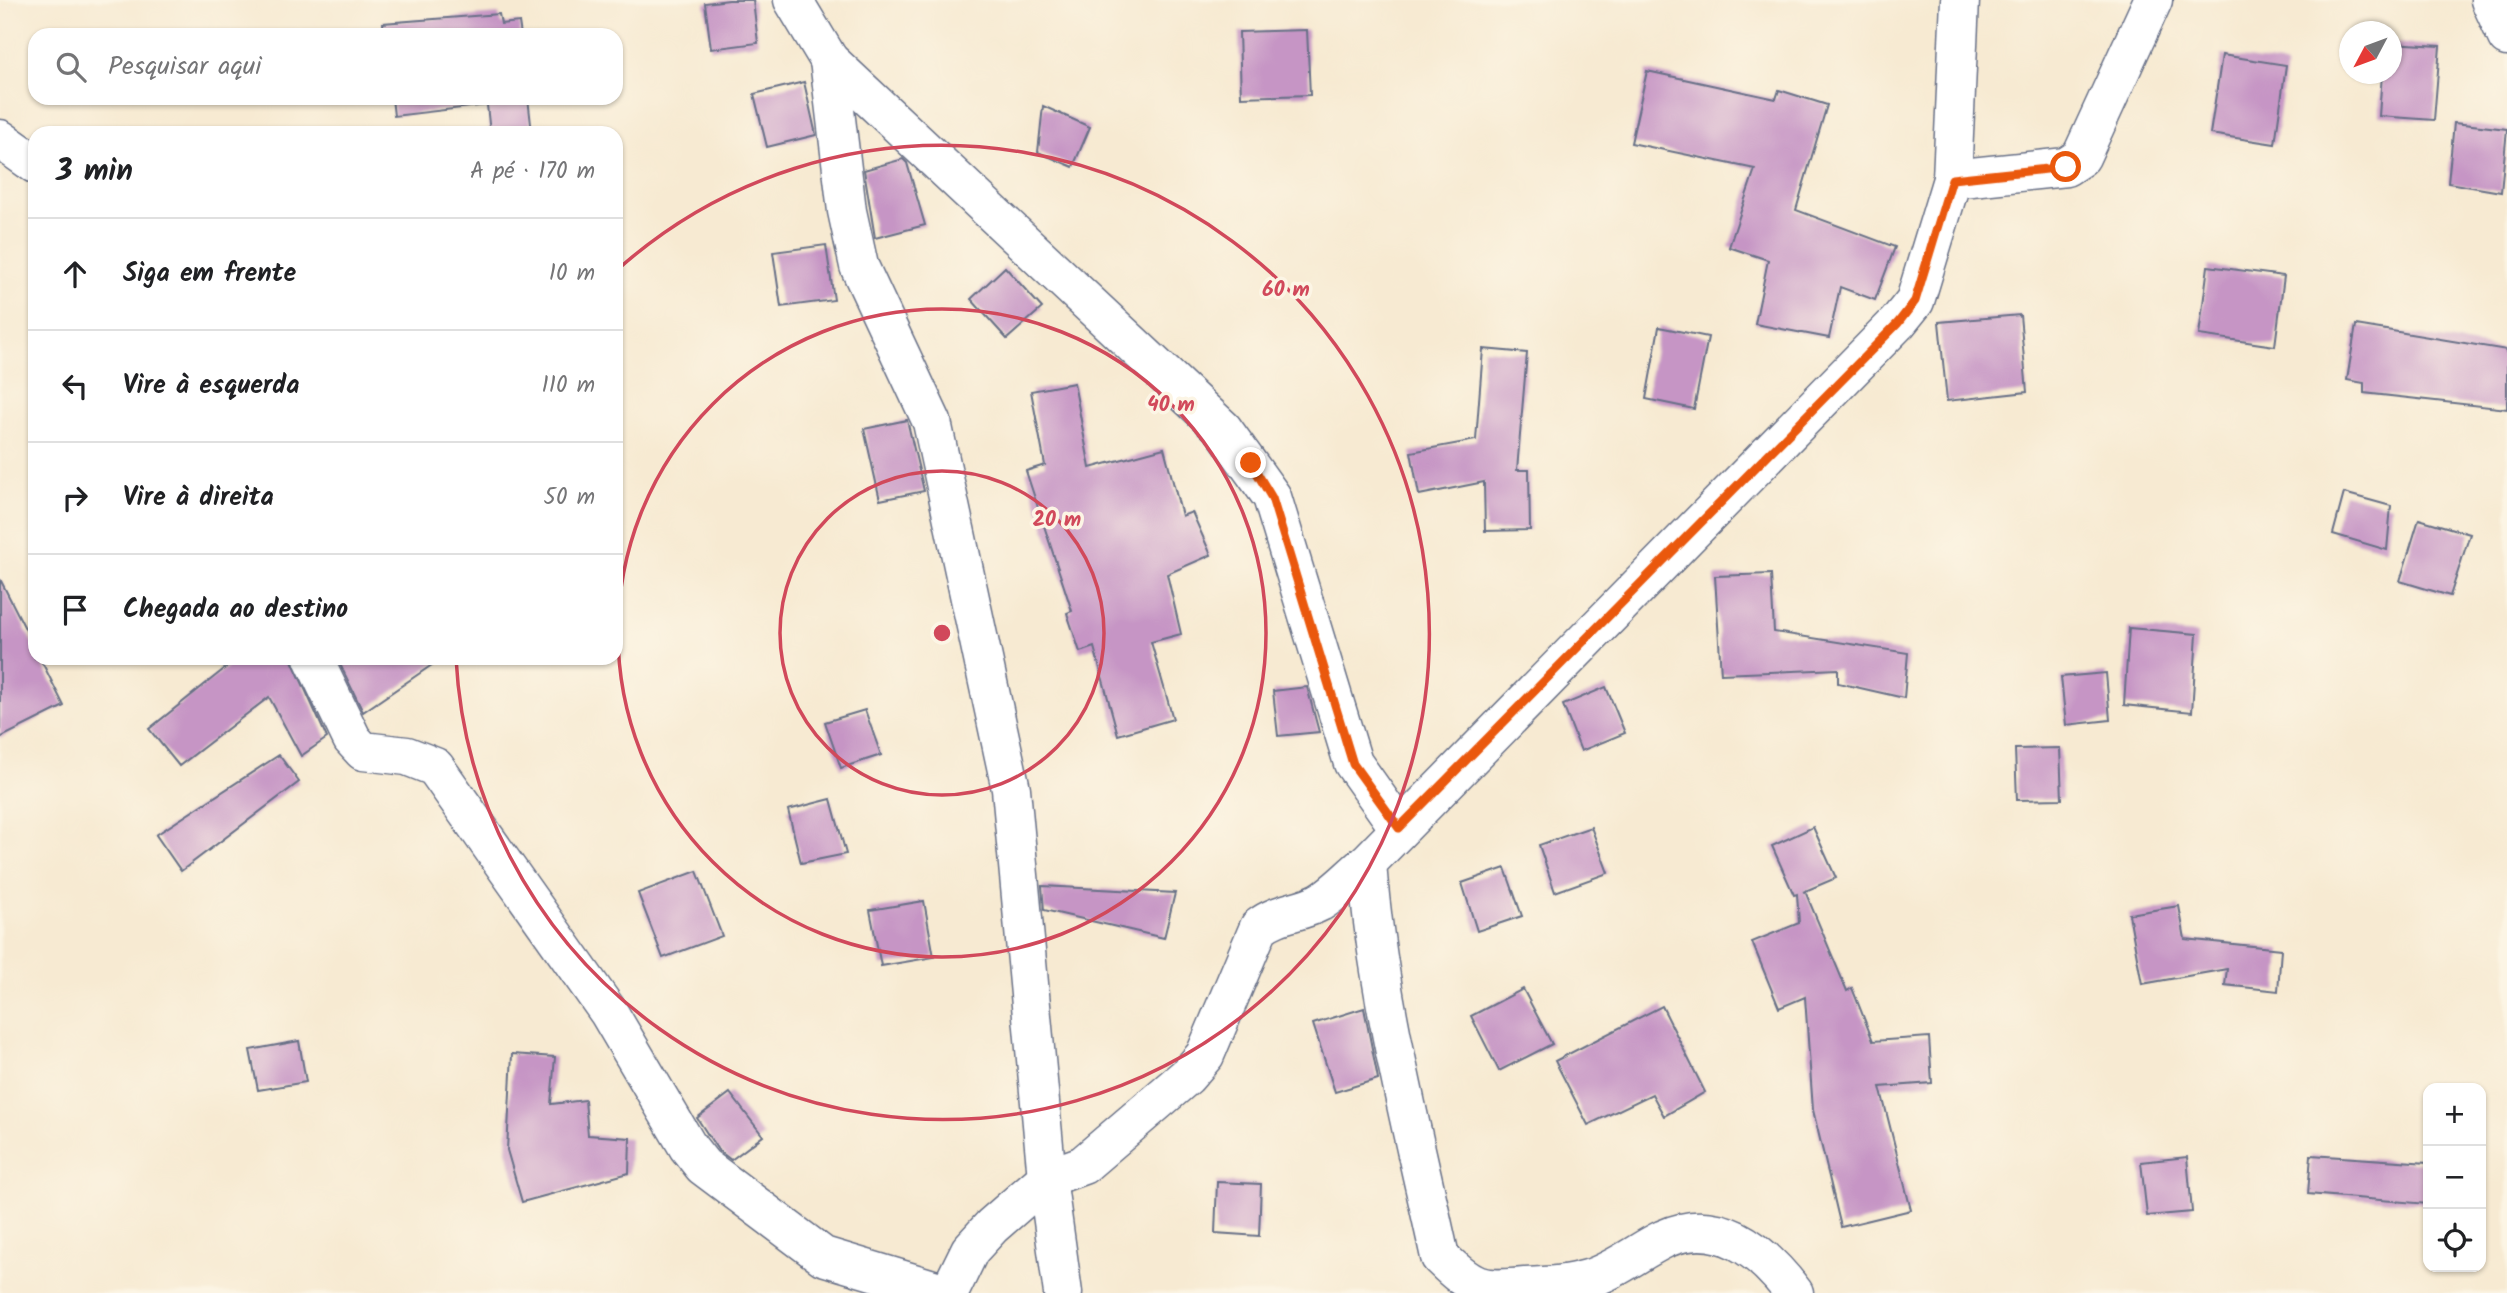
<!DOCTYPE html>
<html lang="pt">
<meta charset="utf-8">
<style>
:root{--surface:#fff;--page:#f6f6f6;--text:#202124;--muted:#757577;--line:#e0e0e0}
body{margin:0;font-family:Kalam,sans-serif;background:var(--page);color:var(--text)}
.controls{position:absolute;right:21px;bottom:21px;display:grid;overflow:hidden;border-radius:14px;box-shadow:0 2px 5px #0004}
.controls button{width:63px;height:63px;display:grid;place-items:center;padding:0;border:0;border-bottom:2px solid var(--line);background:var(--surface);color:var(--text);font:35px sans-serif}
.compass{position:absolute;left:2339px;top:21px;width:63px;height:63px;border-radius:50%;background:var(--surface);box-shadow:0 2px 5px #0004;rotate:229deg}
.stop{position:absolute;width:21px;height:21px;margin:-16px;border:5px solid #ea580c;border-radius:50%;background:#fff}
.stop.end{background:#ea580c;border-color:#fff;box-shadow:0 2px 7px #0008}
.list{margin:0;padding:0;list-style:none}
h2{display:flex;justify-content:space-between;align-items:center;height:91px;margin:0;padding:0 28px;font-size:30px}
h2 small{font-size:23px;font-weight:400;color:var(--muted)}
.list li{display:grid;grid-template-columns:46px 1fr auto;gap:21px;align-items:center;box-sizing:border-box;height:112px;padding:0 28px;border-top:2px solid var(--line)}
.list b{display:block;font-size:26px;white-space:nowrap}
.list em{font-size:23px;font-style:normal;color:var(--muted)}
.icon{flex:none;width:38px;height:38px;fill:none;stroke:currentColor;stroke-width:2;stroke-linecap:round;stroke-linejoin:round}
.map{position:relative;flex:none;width:2507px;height:1293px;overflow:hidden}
.search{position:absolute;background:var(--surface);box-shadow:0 2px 5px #0004;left:28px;top:28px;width:595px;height:77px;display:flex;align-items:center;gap:18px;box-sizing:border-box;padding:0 24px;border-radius:21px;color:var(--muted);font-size:26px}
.panel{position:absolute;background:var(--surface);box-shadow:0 2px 5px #0004;left:28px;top:126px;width:595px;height:539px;border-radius:21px}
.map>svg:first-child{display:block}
.building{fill:#c695c5}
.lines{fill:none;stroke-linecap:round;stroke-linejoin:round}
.minor-casing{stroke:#687087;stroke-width:41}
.minor{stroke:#fff;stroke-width:38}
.route{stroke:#ea580c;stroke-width:9}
.ring{fill:none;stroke:#d1495b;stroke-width:3.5}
.centre{fill:#d1495b;stroke:#fcf5e5;stroke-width:3.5}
.ring-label{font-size:21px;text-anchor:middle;font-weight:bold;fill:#d1495b;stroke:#fcf5e5;stroke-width:7;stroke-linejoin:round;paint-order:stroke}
</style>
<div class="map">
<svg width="2507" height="1293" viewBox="0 0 2507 1293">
<rect width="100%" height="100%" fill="#fcf5e5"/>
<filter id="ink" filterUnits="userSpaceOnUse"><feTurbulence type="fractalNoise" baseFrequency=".0143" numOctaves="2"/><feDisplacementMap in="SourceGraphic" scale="14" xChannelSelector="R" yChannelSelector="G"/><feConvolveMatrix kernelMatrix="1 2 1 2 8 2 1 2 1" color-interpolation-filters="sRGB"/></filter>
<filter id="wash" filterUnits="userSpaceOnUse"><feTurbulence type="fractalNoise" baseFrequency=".00686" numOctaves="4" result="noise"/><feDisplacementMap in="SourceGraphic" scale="28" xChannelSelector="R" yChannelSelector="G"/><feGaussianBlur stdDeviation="1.57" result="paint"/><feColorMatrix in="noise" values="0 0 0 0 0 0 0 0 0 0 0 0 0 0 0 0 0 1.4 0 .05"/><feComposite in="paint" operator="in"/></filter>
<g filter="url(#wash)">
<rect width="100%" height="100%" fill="#f7ead2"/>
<g id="blocks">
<g class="building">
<polygon points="729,0 753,0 758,43 711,49 705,3"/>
<polygon points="499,14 501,24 519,22 521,35 384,35 383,23"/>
<polygon points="1307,30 1310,95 1241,97 1239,32"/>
<polygon points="2391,43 2440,46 2434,120 2379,116 2382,74 2391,74"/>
<polygon points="2222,55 2286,65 2275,144 2210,134"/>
<polygon points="1647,71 1776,99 1779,90 1827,105 1796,210 1895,247 1875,300 1840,287 1829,338 1755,324 1768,260 1729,247 1755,169 1631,143"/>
<polygon points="804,82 816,135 767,147 754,94"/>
<polygon points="392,98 528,98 532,133 490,133 487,105 394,116"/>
<polygon points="1043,106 1090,127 1073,167 1038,152"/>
<polygon points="2454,123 2507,129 2501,192 2448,183"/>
<polygon points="903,159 907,163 925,225 875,238 864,170"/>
<polygon points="826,245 834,300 781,307 773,252"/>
<polygon points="2208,266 2284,276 2275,346 2199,335"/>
<polygon points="1005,267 1042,308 1007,339 971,299"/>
<polygon points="2020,315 2027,392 1947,401 1939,322"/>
<polygon points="2356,325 2507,350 2507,409 2364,393 2364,383 2347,380"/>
<polygon points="1659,327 1708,337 1694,409 1646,399"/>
<polygon points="1483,349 1527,353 1517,470 1529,470 1530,530 1485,531 1484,482 1419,495 1411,452 1476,440"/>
<polygon points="1074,383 1090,468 1164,448 1182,516 1192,512 1211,555 1167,574 1181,634 1151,642 1173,719 1118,735 1094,647 1080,652 1067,613 1072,611 1026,471 1045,465 1031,391"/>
<polygon points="907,420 924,491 880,500 864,429"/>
<polygon points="2344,493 2391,506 2387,550 2333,534"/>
<polygon points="2419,519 2470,534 2450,596 2400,581"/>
<polygon points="1771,574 1774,632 1908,653 1904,698 1838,683 1838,669 1721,674 1715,576"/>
<polygon points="0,579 35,648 35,658 40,658 64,706 0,738"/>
<polygon points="2129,628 2197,634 2192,712 2124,705"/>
<polygon points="238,658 291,658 327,738 301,756 269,697 179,766 149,729"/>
<polygon points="337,658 442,658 363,712"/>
<polygon points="2106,673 2110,720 2066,725 2061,677"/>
<polygon points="1307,687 1319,732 1278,736 1273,691"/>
<polygon points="1606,687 1625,733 1581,751 1563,705"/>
<polygon points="865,710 881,755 841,768 825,722"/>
<polygon points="2060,748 2062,799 2017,800 2015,749"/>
<polygon points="279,755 299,782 181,871 156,835"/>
<polygon points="831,799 846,854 801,863 788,810"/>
<polygon points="1591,827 1608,873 1555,892 1539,845"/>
<polygon points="1813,827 1836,878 1803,892 1805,891 1847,991 1852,988 1873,1041 1929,1037 1932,1083 1880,1087 1911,1210 1841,1227 1813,1110 1805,997 1779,1008 1752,942 1799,923 1797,894 1794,895 1772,846"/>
<polygon points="1505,868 1522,916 1477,931 1462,883"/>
<polygon points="697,871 722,936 663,958 638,893"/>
<polygon points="1042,886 1175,893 1164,938 1044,910"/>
<polygon points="924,901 934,957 881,966 870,910"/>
<polygon points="2179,906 2185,939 2281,949 2278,991 2225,985 2227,969 2142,984 2129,914"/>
<polygon points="1523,989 1552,1044 1499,1071 1471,1016"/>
<polygon points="1662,1006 1705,1092 1664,1116 1652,1094 1588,1125 1555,1061"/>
<polygon points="1364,1008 1378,1079 1335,1092 1313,1024"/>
<polygon points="299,1041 306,1082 258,1090 250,1050"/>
<polygon points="512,1054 555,1057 551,1104 585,1100 588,1135 630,1138 629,1173 522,1202 507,1150"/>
<polygon points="730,1093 763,1136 731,1160 718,1150 697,1118"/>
<polygon points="2311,1155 2428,1163 2428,1204 2308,1194"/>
<polygon points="2187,1157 2192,1212 2147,1216 2141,1162"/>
<polygon points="1217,1182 1261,1184 1259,1236 1215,1233"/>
</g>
</g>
</g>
<g filter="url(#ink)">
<use href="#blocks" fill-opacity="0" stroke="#687087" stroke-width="2"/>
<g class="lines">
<g class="minor-casing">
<g id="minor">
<polyline points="793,0 829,60 1223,429 1272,497 1353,763 1399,828"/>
<polyline points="2490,0 2507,37"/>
<polyline points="829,60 847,211 859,266 932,422 1011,789 1047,1178 1063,1293"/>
<polyline points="0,139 35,164"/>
<polyline points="1952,179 1960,0"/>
<polyline points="313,658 352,739 363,751 407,756 435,767 609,1013 688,1147 703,1166 823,1256 946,1293"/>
<path d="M 1367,863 C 1377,996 1412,1127 1440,1257 C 1473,1289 1480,1291 1525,1287 C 1546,1286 1568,1285 1588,1279 C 1615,1271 1639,1251 1664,1239 C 1720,1214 1763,1252 1794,1293"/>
<path d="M 949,1293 L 970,1250 L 992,1226 L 1047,1178 L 1083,1165 L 1187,1076 L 1205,1055 L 1259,927 C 1278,912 1299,913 1320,902 C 1337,892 1352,875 1367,863 L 1898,322 L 1915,301 L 1952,179 L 2066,167 L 2081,157 L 2153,0"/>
</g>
</g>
<use href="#minor" class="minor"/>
</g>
</g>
<g class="lines" filter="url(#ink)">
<polyline class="route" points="1251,463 1272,498 1353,764 1399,828 1898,323 1915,301 1952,179 2066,167"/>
</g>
<g class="ring">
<circle cx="942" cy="633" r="162"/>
<circle cx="942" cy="633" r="324"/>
<path d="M616 271A487 487 0 1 1 456 658"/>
</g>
<circle cx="942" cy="633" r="10" class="centre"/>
<g class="ring-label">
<text x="1286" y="296">60 m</text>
<text x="1171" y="411">40 m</text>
<text x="1057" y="526">20 m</text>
</g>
</svg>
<div class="controls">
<button>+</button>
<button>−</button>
<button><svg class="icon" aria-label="locate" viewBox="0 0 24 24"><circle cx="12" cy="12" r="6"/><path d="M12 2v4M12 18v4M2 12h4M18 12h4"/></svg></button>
</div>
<svg class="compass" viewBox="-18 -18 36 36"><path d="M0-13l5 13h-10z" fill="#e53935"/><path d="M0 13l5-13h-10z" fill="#757577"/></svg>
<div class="stop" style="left:2066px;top:167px"></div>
<div class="stop end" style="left:1251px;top:463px"></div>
<div class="search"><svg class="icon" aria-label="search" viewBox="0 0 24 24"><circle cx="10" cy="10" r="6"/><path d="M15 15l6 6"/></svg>Pesquisar aqui</div>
<section class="panel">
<h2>3 min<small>A pé · 170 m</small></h2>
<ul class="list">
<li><svg class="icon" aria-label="ahead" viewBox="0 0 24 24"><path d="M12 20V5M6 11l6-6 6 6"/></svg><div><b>Siga em frente</b></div><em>10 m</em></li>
<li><svg class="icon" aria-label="left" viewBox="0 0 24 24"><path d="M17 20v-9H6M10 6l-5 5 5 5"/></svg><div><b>Vire à esquerda</b></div><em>110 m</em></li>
<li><svg class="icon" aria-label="right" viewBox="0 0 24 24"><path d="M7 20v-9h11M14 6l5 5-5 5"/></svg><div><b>Vire à direita</b></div><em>50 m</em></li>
<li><svg class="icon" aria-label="arrive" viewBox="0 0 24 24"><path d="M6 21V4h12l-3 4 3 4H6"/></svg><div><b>Chegada ao destino</b></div></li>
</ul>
</section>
</div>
